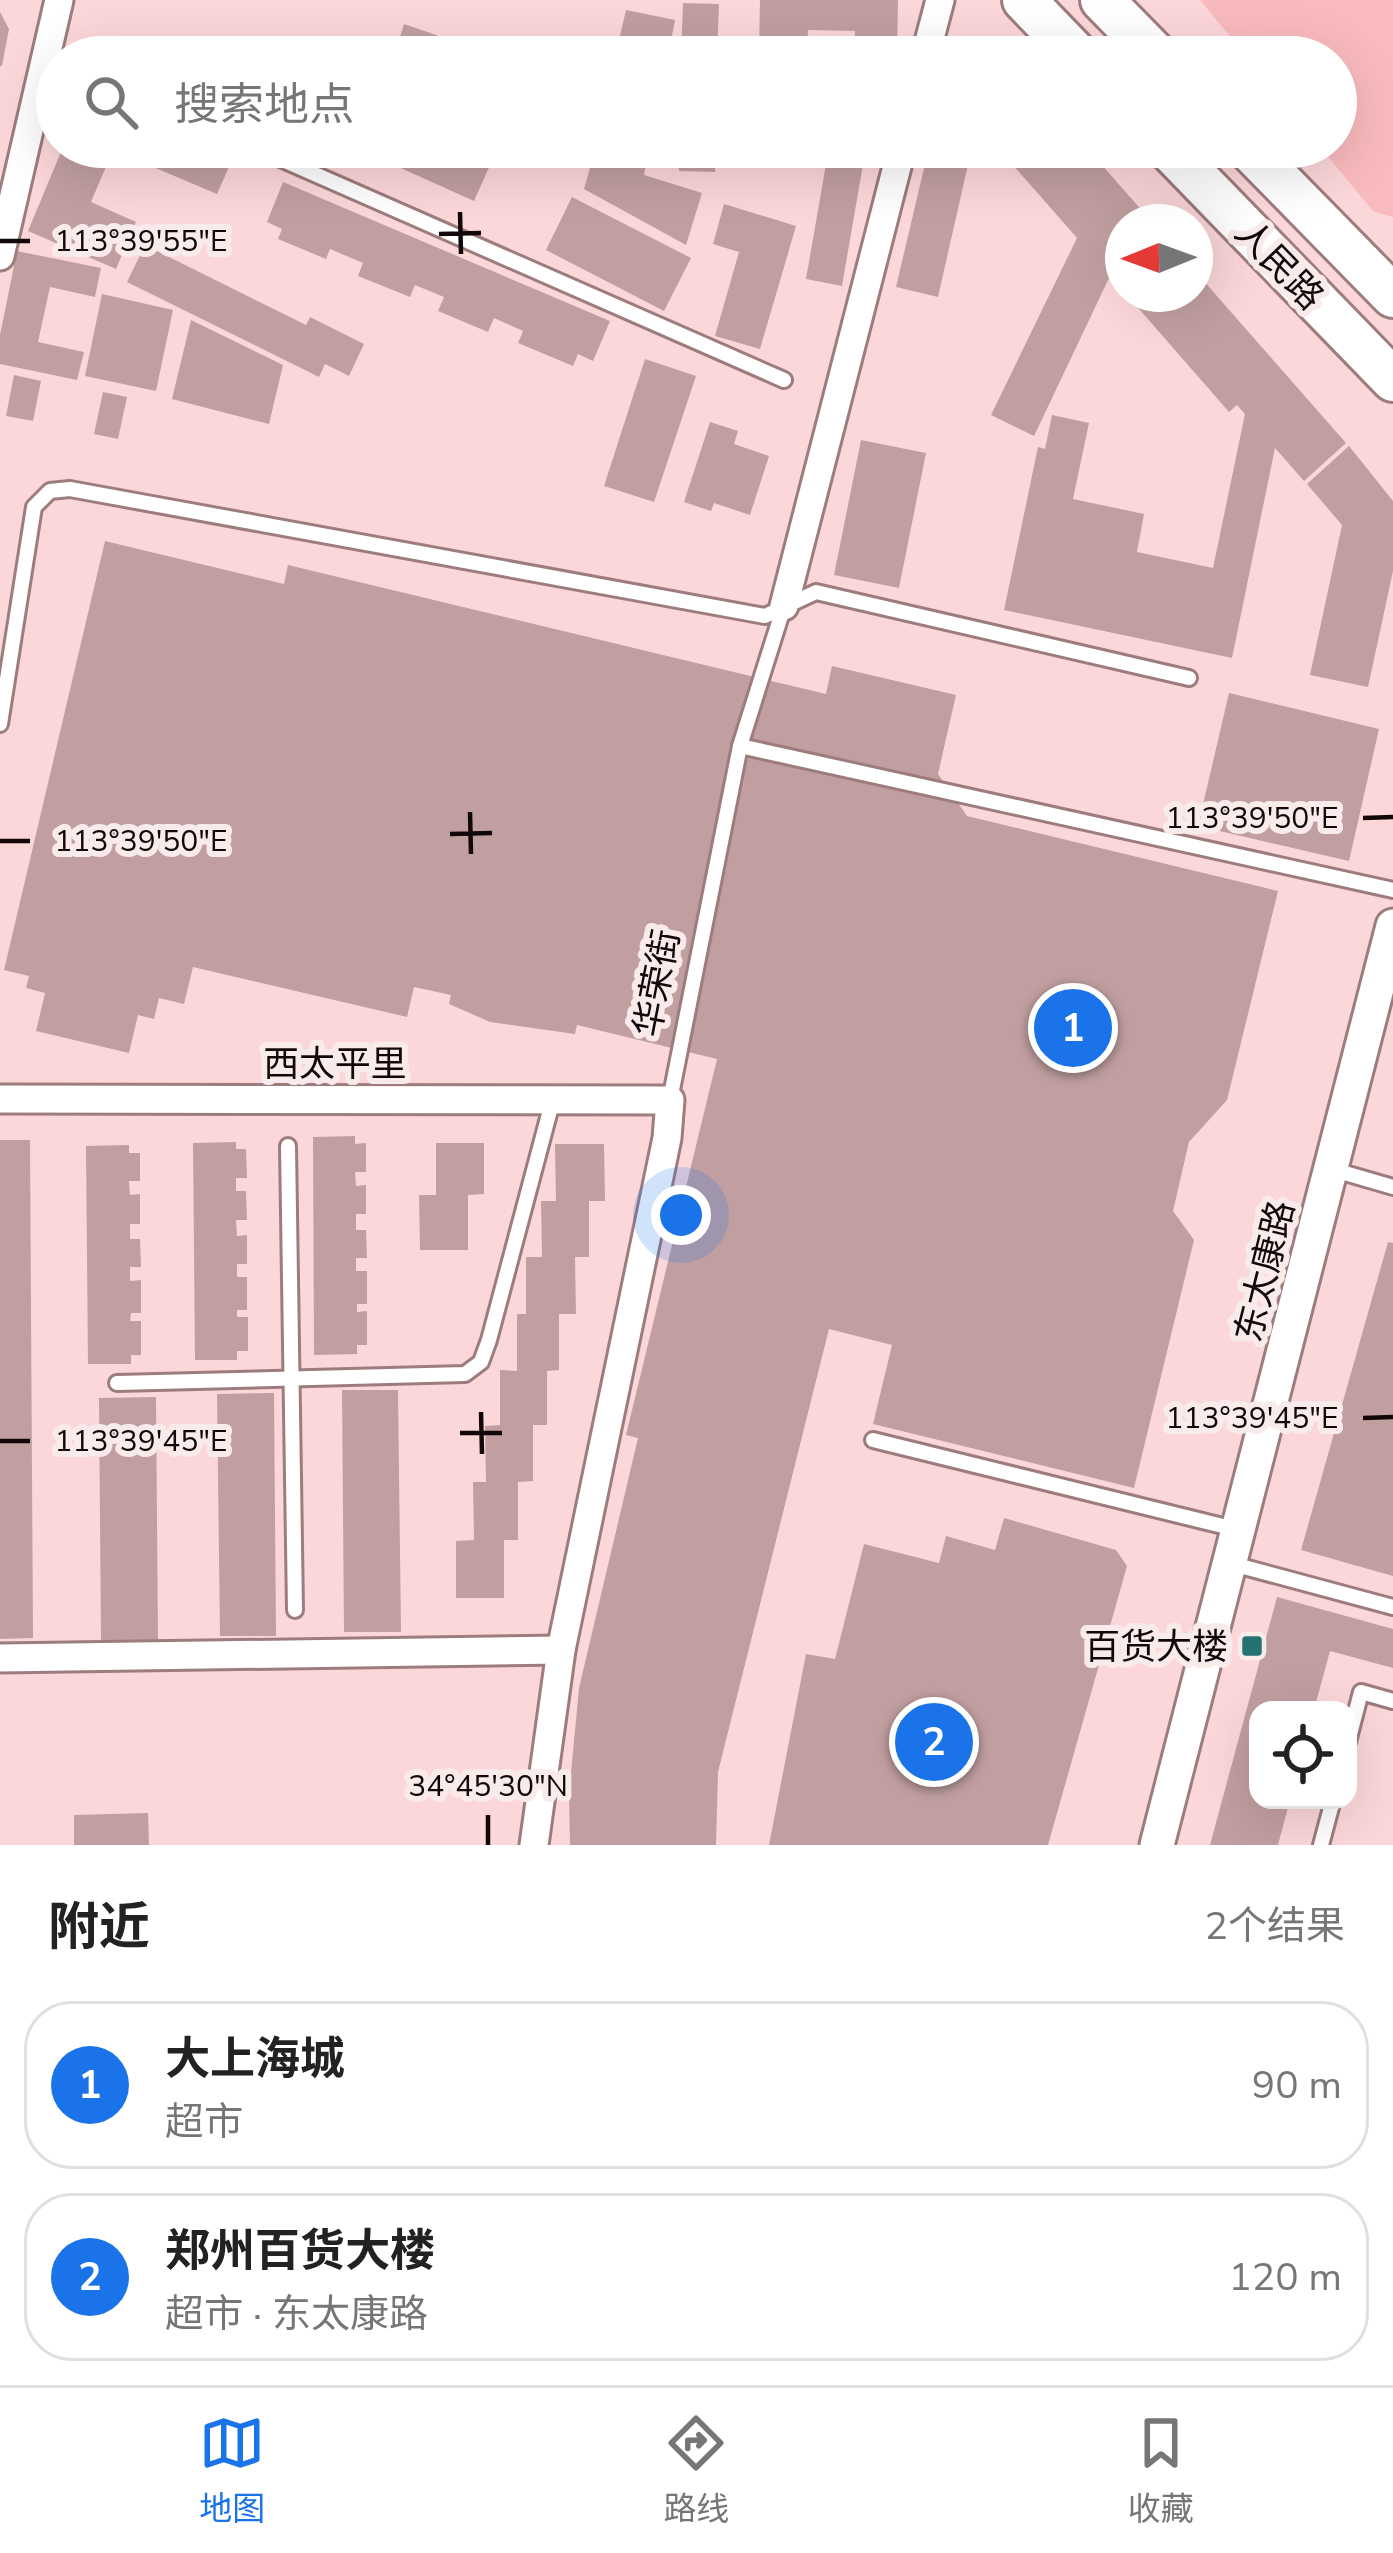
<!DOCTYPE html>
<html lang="zh">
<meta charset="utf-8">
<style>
:root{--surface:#fff;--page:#f6f6f6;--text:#222;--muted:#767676;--line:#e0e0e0;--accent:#1a73e8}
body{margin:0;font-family:"Nunito Sans","Noto Sans SC",sans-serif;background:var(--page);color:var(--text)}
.controls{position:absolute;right:36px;bottom:36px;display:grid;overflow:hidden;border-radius:24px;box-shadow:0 12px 48px #0002}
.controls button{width:108px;height:108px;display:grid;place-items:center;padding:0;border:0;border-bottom:3px solid var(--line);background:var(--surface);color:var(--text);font:60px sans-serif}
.compass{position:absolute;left:1105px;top:204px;width:108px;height:108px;border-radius:50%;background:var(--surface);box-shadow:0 12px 48px #0002;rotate:269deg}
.you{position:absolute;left:681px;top:1215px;width:42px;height:42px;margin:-30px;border:9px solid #fff;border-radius:50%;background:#1a73e8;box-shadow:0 0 0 18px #1a73e833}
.badge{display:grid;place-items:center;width:78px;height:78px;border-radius:50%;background:var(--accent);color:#fff;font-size:39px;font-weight:700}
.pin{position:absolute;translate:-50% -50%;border:6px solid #fff;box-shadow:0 3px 12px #0006}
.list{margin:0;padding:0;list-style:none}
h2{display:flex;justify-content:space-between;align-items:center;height:156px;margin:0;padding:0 48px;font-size:51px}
h2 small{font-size:39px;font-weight:400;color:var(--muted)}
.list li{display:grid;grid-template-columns:78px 1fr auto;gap:36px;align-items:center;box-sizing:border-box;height:168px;margin:0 24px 24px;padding:0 24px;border:3px solid var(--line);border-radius:48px}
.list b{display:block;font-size:45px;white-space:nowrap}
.list p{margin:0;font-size:39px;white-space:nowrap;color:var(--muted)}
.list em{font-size:39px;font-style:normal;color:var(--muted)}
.icon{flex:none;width:66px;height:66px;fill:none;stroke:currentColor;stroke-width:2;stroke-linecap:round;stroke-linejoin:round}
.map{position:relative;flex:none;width:1393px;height:1845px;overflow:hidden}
.search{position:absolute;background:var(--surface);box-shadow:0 12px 48px #0002;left:36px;right:36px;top:36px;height:132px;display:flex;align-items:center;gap:30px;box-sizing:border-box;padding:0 42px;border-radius:66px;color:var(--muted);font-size:45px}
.sheet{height:540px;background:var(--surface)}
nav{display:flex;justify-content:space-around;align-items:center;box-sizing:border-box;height:168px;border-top:3px solid var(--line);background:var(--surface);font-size:33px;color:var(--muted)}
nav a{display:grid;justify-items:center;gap:6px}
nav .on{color:var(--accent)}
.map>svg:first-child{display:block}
.green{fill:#f9babd}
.building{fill:#c19fa0}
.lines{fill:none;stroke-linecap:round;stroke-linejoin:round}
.service-casing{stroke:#9d7c7d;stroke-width:20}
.minor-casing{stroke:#9d7c7d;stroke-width:33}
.tertiary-casing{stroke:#9d7c7d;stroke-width:39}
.primary-casing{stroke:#9d7c7d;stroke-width:48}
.service{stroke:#fff;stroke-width:14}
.minor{stroke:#fff;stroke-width:27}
.tertiary{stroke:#fff;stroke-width:33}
.primary{stroke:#fff;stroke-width:42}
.ticks{fill:none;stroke:#130809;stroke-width:4.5}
.poi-dot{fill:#267171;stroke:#faebeb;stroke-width:4.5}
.labels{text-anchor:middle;stroke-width:12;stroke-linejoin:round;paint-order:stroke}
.street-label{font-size:36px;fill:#130809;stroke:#faebeb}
.poi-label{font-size:36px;fill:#130809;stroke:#faebeb;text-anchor:end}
.ticks-label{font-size:30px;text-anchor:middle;fill:#130809;stroke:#faebeb;stroke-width:12;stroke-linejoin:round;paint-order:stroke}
</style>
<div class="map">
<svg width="1393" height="1845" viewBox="0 0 1393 1845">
<rect width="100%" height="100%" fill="#fcd7d9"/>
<polygon class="green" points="1200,0 1393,0 1393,217 1373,211 1320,147 1336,147 1336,57 1247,57"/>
<g class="building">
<polygon points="760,0 898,0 897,57 854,57 855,31 808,30 807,56 759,55"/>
<polygon points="683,3 719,4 717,57 681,57"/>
<polygon points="626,10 675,20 668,57 615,57"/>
<polygon points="0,12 9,29 2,66 0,66"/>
<polygon points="404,24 439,36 432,57 394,57"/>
<polygon points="989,45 1007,57 950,57 965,46"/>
<polygon points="63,147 227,147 236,151 217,194 113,150 91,202 136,222 116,269 28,231"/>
<polygon points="378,147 480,147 495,154 474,201 374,156"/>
<polygon points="596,147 650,147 644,175 702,193 686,245 584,189"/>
<polygon points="679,147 715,147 715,172 679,171"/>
<polygon points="829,147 866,147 842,286 806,279"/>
<polygon points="929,147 972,147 938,297 896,287"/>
<polygon points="997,147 1086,147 1152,222 1123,222 1123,291 1110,276 1034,436 991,415 1077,238"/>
<polygon points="283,182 610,321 593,361 578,354 573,366 518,343 523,331 494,318 488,332 438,311 444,297 415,285 410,297 358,276 363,263 330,249 326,259 278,239 282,229 267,222"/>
<polygon points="572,197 691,258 664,311 546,250"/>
<polygon points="724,204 796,226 760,349 715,336 739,252 713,244"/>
<polygon points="145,245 306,325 310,317 364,344 349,376 325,364 319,377 127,282"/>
<polygon points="17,251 101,268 95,297 50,287 38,342 84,352 77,380 0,364 0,335"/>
<polygon points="1195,271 1346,443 1304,481 1275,448 1232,658 1004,610 1038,447 1045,449 1052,415 1089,423 1073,499 1144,514 1137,552 1213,568 1245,414 1237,405 1229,412 1126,294 1195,294"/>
<polygon points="102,294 173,310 156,391 85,376"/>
<polygon points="191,320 283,365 269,424 172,399"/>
<polygon points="645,359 696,376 654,502 604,486"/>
<polygon points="14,375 41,381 33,421 6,416"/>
<polygon points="103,392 127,397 118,439 94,434"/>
<polygon points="710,422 738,431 734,444 769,456 750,515 714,503 711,511 684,502"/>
<polygon points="861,440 926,453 899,588 834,575"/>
<polygon points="1349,446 1393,501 1393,571 1368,687 1310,675 1342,525 1307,484"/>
<polygon points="105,541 284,584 288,565 826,694 832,666 956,695 938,774 967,816 1278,891 1227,1100 1189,1142 1173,1211 1194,1240 1134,1488 873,1424 892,1345 829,1329 718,1772 716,1845 570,1845 569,1794 579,1688 638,1438 626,1435 717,1059 577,1025 575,1034 490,1022 449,1004 451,995 414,987 407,1017 193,967 184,1004 159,998 154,1019 138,1015 129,1053 36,1031 45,993 26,988 29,976 4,970"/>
<polygon points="1229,693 1379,729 1349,861 1198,826"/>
<polygon points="355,1136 355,1144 366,1143 366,1172 355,1172 356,1186 366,1185 366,1214 356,1214 356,1230 366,1230 367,1258 356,1258 356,1271 367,1271 367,1304 357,1304 357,1312 367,1311 367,1345 357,1345 357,1354 314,1355 313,1137"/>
<polygon points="0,1140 30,1140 33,1638 0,1639"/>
<polygon points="236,1142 236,1149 246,1149 247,1178 236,1178 236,1191 246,1191 247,1220 236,1220 237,1236 247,1235 247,1264 237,1264 237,1277 247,1277 247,1310 237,1310 237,1317 248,1317 248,1351 237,1351 237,1360 195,1360 193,1143"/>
<polygon points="436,1143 484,1143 484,1194 468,1195 468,1250 420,1250 419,1195 436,1195"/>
<polygon points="555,1144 604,1144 605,1201 589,1201 589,1257 575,1257 576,1314 559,1314 559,1370 547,1371 547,1425 533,1425 533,1481 518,1482 518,1540 504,1540 504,1598 456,1598 456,1541 474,1540 473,1482 486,1482 485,1426 500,1425 500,1370 517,1371 517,1314 526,1314 526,1257 542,1257 541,1201 556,1201"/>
<polygon points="129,1145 129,1153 140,1153 140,1181 129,1181 130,1195 140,1194 140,1224 130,1224 130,1239 140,1239 141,1267 130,1267 130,1281 141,1280 141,1313 131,1313 130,1321 141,1321 141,1355 131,1355 131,1364 88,1364 86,1146"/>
<polygon points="1388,1242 1393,1243 1393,1576 1301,1550"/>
<polygon points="342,1390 398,1390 401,1632 344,1632"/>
<polygon points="274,1393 276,1636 220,1636 217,1394"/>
<polygon points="156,1397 158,1640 101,1640 99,1398"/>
<polygon points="1004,1518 1116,1550 1127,1566 1048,1845 769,1845 806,1654 835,1659 864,1544 939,1563 946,1536 995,1550"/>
<polygon points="1277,1597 1393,1629 1393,1668 1330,1651 1314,1710 1258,1710 1258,1800 1290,1800 1278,1845 1210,1845"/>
<polygon points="148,1813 149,1845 74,1845 74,1815"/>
</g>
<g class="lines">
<g class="service-casing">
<g id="service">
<polyline points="253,147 784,380"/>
<polyline points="0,724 34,507 50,491 70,489 765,616 816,592 1189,678"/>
<polyline points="740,746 1393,890"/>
<polyline points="670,1100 740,746 784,606"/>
<polyline points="288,1146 295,1610"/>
<polyline points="1331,1169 1393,1187"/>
<polyline points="117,1383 465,1374 481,1362 489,1340 553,1099"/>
<polyline points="873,1440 1235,1529"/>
<polyline points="1229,1563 1393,1607"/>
<polyline points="1348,1742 1361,1692 1393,1701"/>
<polyline points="1321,1845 1333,1800"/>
</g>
</g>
<g class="minor-casing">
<g id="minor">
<polyline points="925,57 940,0"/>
<polyline points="0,256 59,0"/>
<polyline points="784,606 902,147"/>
<polyline points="0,1099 670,1100 667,1138 561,1650 534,1845"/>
<polyline points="0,1658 561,1650"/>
</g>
</g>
<g class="tertiary-casing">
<polyline id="tertiary" points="1157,1845 1393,926"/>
</g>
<g class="primary-casing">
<g id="primary">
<polyline points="1024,0 1079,57"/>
<polyline points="1102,0 1158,57"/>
<polyline points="1167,147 1393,380"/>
<polyline points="1247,147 1393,296"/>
</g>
</g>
<use href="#service" class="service"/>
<use href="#minor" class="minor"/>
<use href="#tertiary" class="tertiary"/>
<use href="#primary" class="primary"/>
</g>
<path class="ticks" d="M 460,212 L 461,254M 439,234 L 481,233M 0,241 L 30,241M 470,812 L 471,854M 1363,818 L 1393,817M 450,834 L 492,833M 0,841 L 30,841M 481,1412 L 482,1454M 1363,1418 L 1393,1417M 460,1433 L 502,1433M 0,1441 L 30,1441M 488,1815 L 488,1845"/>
<rect class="poi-dot" x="1240" y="1634" width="24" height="24" rx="6"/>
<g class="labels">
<g class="street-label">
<text transform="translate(1280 264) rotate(46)" y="13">人民路</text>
<text transform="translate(656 983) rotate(-79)" y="13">华荣街</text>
<text x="335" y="1076">西太平里</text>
<text transform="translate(1264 1271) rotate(-76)" y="13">东太康路</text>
</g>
<g class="poi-label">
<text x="1228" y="1659">百货大楼</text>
</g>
</g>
<g class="ticks-label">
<text x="141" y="251">113°39'55"E</text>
<text x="1252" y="828">113°39'50"E</text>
<text x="141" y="851">113°39'50"E</text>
<text x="1252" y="1428">113°39'45"E</text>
<text x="141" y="1451">113°39'45"E</text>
<text x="488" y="1796">34°45'30"N</text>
</g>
</svg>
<div class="controls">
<button><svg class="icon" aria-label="locate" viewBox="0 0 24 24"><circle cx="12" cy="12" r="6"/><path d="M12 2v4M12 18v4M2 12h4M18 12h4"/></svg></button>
</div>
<svg class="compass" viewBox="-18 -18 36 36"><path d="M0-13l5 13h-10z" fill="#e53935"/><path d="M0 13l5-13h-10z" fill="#767676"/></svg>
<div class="you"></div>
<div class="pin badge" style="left:1073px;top:1028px">1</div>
<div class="pin badge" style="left:934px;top:1742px">2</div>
<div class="search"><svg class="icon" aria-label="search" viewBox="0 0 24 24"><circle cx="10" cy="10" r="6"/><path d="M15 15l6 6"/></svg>搜索地点</div>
</div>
<section class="sheet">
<h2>附近<small>2个结果</small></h2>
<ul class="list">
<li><span class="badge">1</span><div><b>大上海城</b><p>超市</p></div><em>90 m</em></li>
<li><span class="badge">2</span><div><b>郑州百货大楼</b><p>超市 · 东太康路</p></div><em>120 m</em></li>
</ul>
</section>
<nav>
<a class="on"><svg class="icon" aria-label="map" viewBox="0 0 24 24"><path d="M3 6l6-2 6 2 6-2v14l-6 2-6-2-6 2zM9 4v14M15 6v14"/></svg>地图</a>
<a><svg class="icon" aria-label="directions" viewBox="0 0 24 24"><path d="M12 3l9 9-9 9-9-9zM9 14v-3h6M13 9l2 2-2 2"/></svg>路线</a>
<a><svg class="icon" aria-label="saved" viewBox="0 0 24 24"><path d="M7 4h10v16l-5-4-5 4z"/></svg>收藏</a>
</nav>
